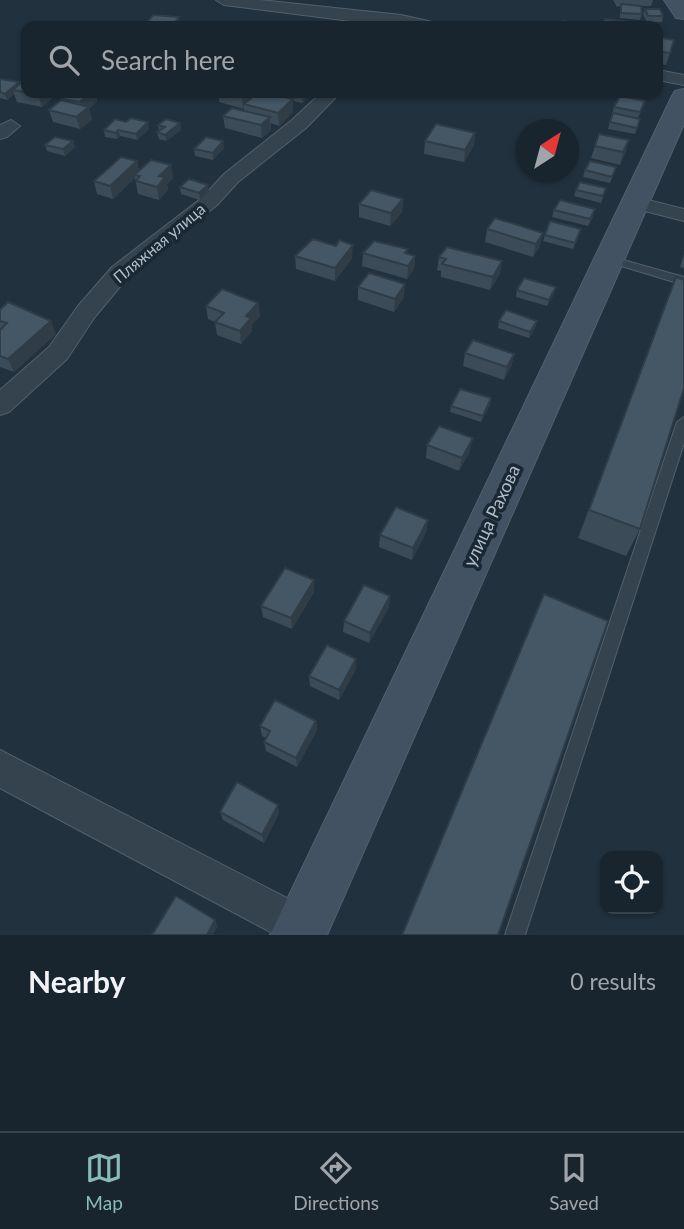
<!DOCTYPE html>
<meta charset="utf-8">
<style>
:root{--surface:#19252e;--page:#222d36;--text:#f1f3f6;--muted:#9fa5aa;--line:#37424a;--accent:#8bbbb9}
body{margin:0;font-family:Lato,sans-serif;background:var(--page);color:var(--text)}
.controls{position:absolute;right:21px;bottom:21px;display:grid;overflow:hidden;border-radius:14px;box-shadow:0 2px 5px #0004}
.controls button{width:63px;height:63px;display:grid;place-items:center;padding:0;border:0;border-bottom:2px solid var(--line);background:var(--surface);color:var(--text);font:35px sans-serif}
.compass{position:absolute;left:516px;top:119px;width:63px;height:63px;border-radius:50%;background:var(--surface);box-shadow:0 2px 5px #0004;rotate:36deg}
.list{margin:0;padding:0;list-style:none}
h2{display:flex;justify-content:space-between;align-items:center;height:91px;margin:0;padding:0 28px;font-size:30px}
h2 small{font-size:23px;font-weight:400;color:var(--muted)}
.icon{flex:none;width:38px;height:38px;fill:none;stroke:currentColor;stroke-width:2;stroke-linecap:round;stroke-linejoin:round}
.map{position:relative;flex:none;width:684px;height:935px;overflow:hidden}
.search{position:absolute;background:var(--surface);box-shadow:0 2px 5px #0004;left:21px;right:21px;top:21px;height:77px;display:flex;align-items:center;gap:18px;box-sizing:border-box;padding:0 24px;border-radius:14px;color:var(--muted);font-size:26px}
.sheet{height:196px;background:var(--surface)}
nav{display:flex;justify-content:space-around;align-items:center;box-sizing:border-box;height:98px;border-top:2px solid var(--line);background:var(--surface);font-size:19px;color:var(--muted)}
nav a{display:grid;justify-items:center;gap:4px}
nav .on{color:var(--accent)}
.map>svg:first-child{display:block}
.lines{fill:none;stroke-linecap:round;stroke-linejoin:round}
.service-casing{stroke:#53606c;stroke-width:2}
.minor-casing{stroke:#53606c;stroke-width:2}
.secondary-casing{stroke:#53606c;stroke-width:2}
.service{fill:#35434e;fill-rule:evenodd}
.minor{fill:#35434e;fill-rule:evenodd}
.secondary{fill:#435262;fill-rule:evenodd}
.wall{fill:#3b4b57}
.shaded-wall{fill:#303d47}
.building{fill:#455765;stroke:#303d47;stroke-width:2}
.labels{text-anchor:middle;stroke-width:7;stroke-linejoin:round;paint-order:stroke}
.far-street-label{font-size:16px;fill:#b1bdca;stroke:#1a2833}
.street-label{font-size:18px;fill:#b1bdca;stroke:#1a2833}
</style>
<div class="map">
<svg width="684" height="935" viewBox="0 0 684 935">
<rect width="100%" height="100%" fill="#21313e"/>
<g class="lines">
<g class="service-casing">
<g id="service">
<polygon points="609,256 684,277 684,285 605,261 603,259"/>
<polygon points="684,417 684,443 525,935 505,935 677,422"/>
</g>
</g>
<g class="minor-casing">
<g id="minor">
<polygon points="216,0 260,0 401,15 437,23 439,26 374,24 224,5"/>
<polygon points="658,70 684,75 684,85 658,80"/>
<polygon points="321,93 340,93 306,128 238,182 217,205 128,277 94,318 67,359 9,412 0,415 0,390 49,347 78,306 112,267 203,197 224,174 292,120"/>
<polygon points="11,120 20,126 7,137 0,139 0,125"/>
<polygon points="636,197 684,209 684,221 629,207 626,203 629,199"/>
<polygon points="0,750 316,913 322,927 319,935 276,935 0,788"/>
</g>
</g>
<g class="secondary-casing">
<g id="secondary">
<polygon points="664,0 684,0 684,19 676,18"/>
<polygon points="684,89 684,124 327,935 270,935 672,96 675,91"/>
</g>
</g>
<use href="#service" class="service"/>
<use href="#minor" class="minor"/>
<use href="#secondary" class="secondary"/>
</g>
<g class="wall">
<polygon points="613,0 653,0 651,6 641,6 642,14 640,20 620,18 620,6 617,7"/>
<polygon points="645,9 663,16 662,22 647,22 643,15"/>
<polygon points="658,37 674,40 666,65 658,64"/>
<polygon points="0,79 19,84 56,95 42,107 17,102 14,94 7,100 0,98"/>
<polygon points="64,93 95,93 97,101 89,109 92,120 80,129 53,122 49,110 63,100 62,99 65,96"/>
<polygon points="213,93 255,93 255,94 276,95 276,93 310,93 310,96 302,103 293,101 293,112 279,126 271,123 271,130 262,138 225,128 223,116 244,111 244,109 219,102 219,98 213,96"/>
<polygon points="645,101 638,118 640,119 635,134 608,129 614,107"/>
<polygon points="180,123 181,130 166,141 159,139 157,132 159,131 158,125"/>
<polygon points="149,129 137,140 120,136 117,139 105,137 104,130"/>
<polygon points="475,133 474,145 464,162 424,154 425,141"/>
<polygon points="629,140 625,153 620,165 591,158 595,146"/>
<polygon points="45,145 75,147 65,156 47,151"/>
<polygon points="224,148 213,160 195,156 194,149"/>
<polygon points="137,161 139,171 171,165 173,178 167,184 168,190 159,200 138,194 135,178 113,199 97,194 94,181"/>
<polygon points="585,170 614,173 610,183 583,177"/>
<polygon points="180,187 209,191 200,200 181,194"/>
<polygon points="576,190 604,194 601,203 574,196"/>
<polygon points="403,199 402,212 390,226 359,217 359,204"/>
<polygon points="554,210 593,216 588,226 552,217"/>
<polygon points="487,229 540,246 533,257 485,242"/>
<polygon points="581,229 573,249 543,241 545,235"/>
<polygon points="336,246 352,258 335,281 296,269 295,256"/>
<polygon points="363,253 408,254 415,256 414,269 407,279 362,266"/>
<polygon points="684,254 684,268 680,267"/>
<polygon points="439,257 500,274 490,290 441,277 441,271 437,270"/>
<polygon points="358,287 404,297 394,312 358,300"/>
<polygon points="556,287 554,294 547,306 516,297 517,290"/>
<polygon points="258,303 260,316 252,324 252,331 241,344 217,335 215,322 208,319 206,306"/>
<polygon points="665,308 640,529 626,556 578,538"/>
<polygon points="0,310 56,334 14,372 0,367"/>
<polygon points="499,321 537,321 535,328 529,338 498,328"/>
<polygon points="465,353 514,354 511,367 504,380 463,366"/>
<polygon points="491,398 490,405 481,422 450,412 451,406"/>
<polygon points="427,445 470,451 459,471 426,458"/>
<polygon points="428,520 426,532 412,560 379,547 380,535"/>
<polygon points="314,580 314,592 292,629 263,617 261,606"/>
<polygon points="390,596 389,607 369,643 343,632 344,621"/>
<polygon points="356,669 339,700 310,686 309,676"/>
<polygon points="316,721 317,730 297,767 266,751 264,742 266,738 262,736 260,726"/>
<polygon points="220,812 279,813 264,843 223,820"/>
</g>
<g class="shaded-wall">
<polygon points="179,17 180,26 172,26"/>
<polygon points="19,82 21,88 13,90 14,94 7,100 5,94"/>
<polygon points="41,93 55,93 56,95 42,107 38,95"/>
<polygon points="90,93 95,93 97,101 89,109 92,120 80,129 76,117 83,112 80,102"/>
<polygon points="251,93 255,93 256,103 244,104 244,109 243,109 242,97"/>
<polygon points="307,93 310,93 310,96 302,103 302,97"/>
<polygon points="293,99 293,112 279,126 278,113"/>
<polygon points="270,117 271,130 262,138 261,125"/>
<polygon points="148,122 149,129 137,140 136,134"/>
<polygon points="180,123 181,130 166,141 165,135"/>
<polygon points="118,130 120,136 117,139 116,133"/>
<polygon points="475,133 474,145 464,162 465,150"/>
<polygon points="629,140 625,153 620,165 623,152"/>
<polygon points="73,141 75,147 65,156 63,149"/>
<polygon points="223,141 224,148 213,160 213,153"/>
<polygon points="137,161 139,174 134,175 135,178 113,199 110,186"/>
<polygon points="171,165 173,178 167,184 168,190 159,200 157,187 159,176"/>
<polygon points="208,185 209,191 200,200 199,193"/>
<polygon points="403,199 402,212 390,226 391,213"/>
<polygon points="543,233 540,246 533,257 536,244"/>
<polygon points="353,245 352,258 335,281 335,268"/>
<polygon points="415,256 414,269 407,279 408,266"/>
<polygon points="502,261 500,274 490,290 493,277"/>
<polygon points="405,284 404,297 394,312 395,299"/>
<polygon points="556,287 554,294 547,306 549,300"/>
<polygon points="258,303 260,316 252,324 252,331 241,344 240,331 246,316"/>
<polygon points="51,321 56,334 14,372 8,359"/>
<polygon points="537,321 535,328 529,338 530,332"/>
<polygon points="514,354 511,367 504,380 507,367"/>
<polygon points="491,398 490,405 481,422 483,416"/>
<polygon points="473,438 470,451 459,471 462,458"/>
<polygon points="428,520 426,532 412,560 413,548"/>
<polygon points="314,580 314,592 292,629 291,618"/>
<polygon points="390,596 389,607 369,643 370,633"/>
<polygon points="356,659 356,669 339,700 339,690"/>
<polygon points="316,721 317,730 297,767 296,758"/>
<polygon points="278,805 279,813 264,843 262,835"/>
<polygon points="215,920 218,926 213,935 207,935"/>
</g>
<g class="building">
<polygon points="621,4 641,6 642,14 621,13"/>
<polygon points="645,9 660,9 663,16 648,16"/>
<polygon points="153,15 179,17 172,26 144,26"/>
<polygon points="605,19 630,22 630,26 603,26"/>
<polygon points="563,21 583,23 582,26 561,26"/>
<polygon points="658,37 674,40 670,53 658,51"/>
<polygon points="26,78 26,92 13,90"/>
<polygon points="0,79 19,82 5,94 0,92"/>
<polygon points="69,93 90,93 80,102 62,99"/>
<polygon points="229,93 251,93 242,97"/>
<polygon points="257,93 267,93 293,99 278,113 244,104"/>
<polygon points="283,93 307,93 302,97"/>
<polygon points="620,96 645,101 640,112 614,107"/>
<polygon points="61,100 89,107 76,117 49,110"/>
<polygon points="232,108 270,117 261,125 223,116"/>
<polygon points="613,113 640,119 637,128 610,122"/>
<polygon points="131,118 148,122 136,134 118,130 116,133 104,130 115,119 126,122"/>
<polygon points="166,119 180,123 165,135 157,132 165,127 158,125"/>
<polygon points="436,124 475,133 465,150 425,141"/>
<polygon points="599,134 629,140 623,152 595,146"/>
<polygon points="55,137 73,141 63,149 45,145"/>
<polygon points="206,137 223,141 213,153 194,149"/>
<polygon points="121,157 137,161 110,186 94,181"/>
<polygon points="151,160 171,165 159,176 165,177 157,187 136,181 140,176 134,175"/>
<polygon points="590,161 616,167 612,177 585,170"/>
<polygon points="189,179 208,185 199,193 180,187"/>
<polygon points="580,182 606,188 603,196 576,190"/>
<polygon points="371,190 403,199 391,213 359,204"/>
<polygon points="560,200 595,209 590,219 554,210"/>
<polygon points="495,218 543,233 536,244 487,229"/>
<polygon points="550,221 581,229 575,243 545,235"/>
<polygon points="313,239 336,246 339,240 353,245 335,268 295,256"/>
<polygon points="374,241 408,249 405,253 415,256 408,266 363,253"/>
<polygon points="447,247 502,261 493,277 442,264 446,259 439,257"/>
<polygon points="369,273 405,284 395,299 358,287"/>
<polygon points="676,277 684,280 684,388 640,529 589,510"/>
<polygon points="524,278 556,287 549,300 517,290"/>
<polygon points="222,289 258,303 246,316 251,318 240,331 215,322 224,313 206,306"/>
<polygon points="8,302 51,321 8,359 0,356 0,330 7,323 0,321 0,310"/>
<polygon points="506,310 537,321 530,332 499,321"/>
<polygon points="473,340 514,354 507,367 465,353"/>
<polygon points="460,389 491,398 483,416 451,406"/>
<polygon points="439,426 473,438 462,458 427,445"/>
<polygon points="396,507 428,520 413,548 380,535"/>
<polygon points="285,568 314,580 291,618 261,606"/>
<polygon points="364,585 390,596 370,633 344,621"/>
<polygon points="544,594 608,621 498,935 402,935"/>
<polygon points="327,645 356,659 339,690 309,676"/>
<polygon points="275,700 316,721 296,758 264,742 270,731 260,726"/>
<polygon points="237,782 278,805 262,835 220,812"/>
<polygon points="176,896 215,920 207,935 152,935"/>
</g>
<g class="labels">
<g class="far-street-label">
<text transform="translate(159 243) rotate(-40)" y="6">Пляжная улица</text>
</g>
<g class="street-label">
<text transform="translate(492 516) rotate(-65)" y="6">улица Рахова</text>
</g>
</g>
</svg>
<div class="controls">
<button><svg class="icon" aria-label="locate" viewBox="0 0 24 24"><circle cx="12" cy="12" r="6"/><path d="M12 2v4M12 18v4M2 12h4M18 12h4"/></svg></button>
</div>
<svg class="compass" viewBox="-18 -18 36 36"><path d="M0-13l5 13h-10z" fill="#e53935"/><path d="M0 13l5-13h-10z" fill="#9fa5aa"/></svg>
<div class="search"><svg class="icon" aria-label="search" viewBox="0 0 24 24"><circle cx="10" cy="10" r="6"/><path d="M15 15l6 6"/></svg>Search here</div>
</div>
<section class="sheet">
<h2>Nearby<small>0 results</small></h2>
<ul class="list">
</ul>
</section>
<nav>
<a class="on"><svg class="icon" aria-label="map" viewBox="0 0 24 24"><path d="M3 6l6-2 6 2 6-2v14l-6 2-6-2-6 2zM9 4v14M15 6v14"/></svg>Map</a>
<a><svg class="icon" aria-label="directions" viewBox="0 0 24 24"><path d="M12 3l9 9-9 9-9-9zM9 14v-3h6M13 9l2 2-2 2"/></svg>Directions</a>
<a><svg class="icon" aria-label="saved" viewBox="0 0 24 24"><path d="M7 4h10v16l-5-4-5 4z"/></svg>Saved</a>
</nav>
